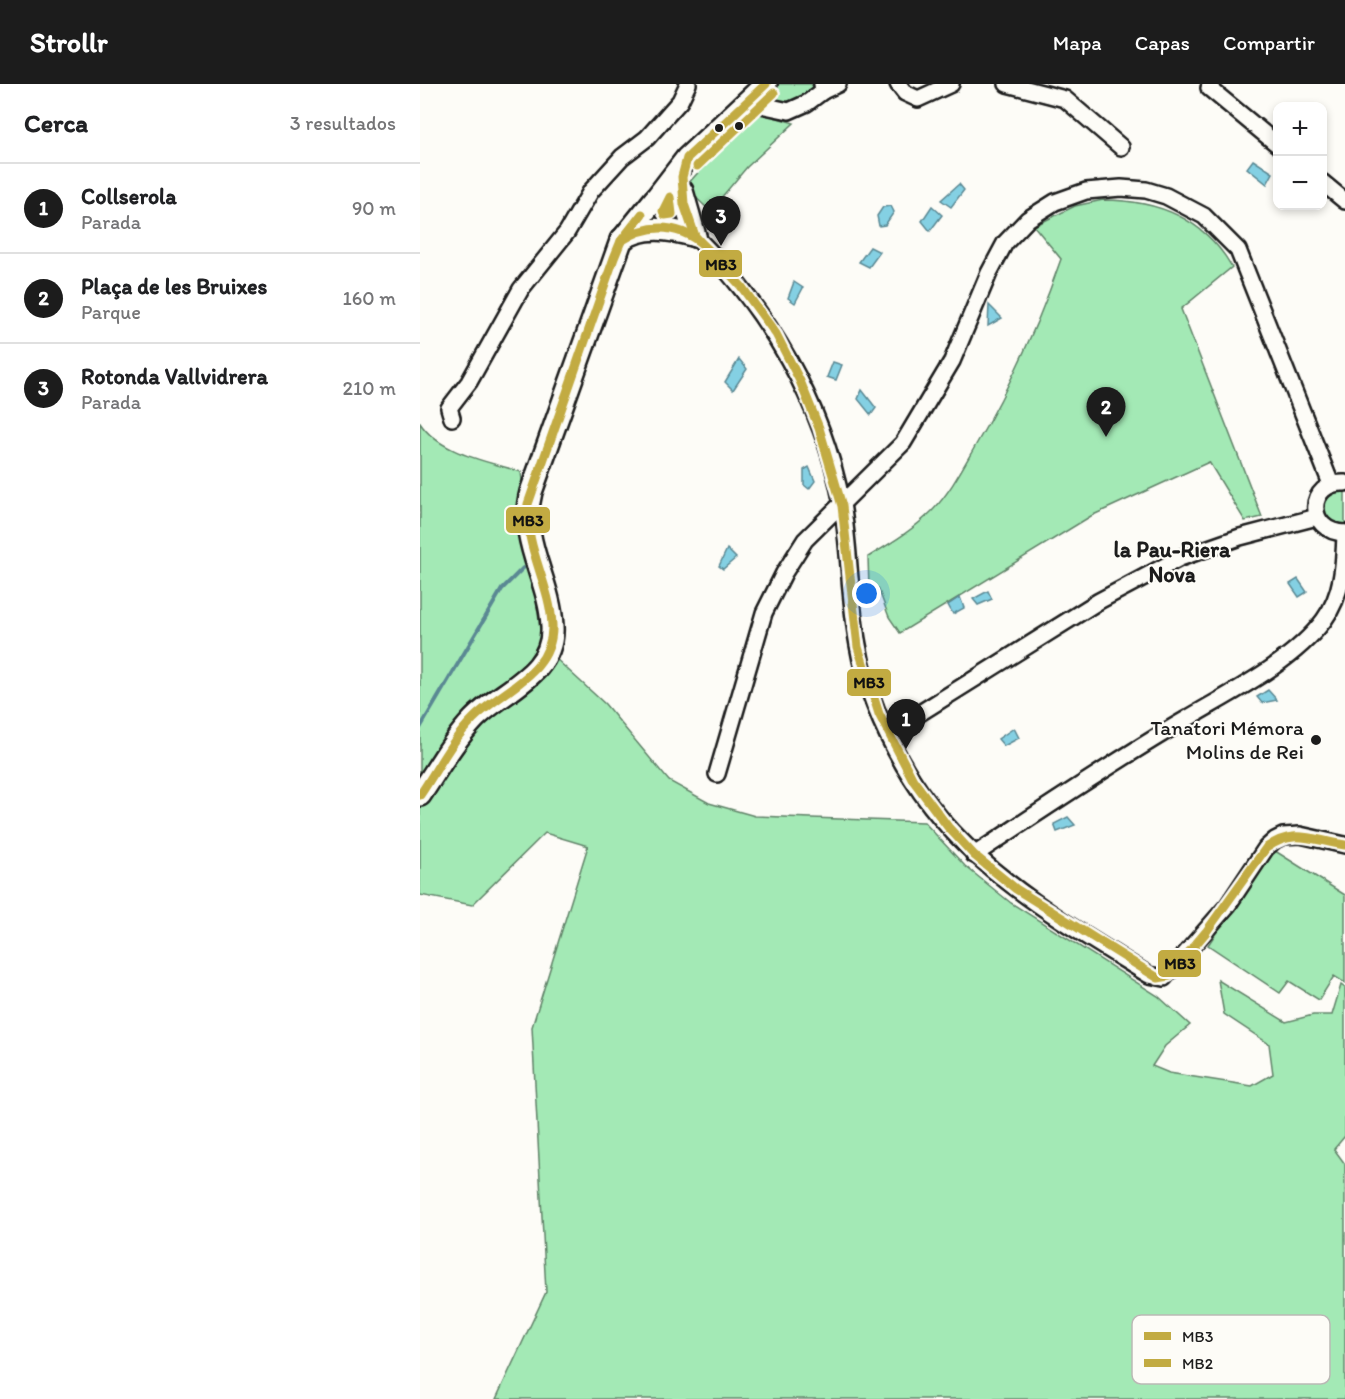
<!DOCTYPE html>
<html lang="es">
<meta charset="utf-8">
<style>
:root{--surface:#fff;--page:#f2f2f2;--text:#202124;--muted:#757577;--line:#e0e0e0;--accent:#1c1c1c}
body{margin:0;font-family:Itim,sans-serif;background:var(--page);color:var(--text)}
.controls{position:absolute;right:18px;top:18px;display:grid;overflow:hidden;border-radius:12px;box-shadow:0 3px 9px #0003}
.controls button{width:54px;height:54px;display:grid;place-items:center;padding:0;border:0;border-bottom:2px solid var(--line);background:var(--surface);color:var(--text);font:30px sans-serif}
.you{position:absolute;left:447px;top:510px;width:21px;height:21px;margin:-15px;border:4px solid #fff;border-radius:50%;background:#1a73e8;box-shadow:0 0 0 9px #1a73e833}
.badge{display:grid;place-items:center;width:39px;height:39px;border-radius:50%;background:var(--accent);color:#fff;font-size:20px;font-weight:700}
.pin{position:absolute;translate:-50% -50px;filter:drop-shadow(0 2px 3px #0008)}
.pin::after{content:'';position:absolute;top:32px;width:21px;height:18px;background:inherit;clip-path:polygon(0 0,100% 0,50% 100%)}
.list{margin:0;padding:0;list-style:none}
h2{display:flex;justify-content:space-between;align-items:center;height:78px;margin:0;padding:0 24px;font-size:26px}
h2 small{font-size:20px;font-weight:400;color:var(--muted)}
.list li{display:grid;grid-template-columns:39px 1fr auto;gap:18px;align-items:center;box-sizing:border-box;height:90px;padding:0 24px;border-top:2px solid var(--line)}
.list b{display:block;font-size:22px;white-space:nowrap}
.list p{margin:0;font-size:20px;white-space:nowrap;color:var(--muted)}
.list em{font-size:20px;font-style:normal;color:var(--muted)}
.map{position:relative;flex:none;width:925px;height:1315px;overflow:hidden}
header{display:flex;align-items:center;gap:36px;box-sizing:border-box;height:84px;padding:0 30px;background:var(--accent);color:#fff}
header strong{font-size:28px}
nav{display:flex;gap:33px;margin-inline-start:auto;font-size:21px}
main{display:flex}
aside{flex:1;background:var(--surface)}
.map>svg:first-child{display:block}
.green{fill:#a3e9b5;stroke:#608268;stroke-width:1.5}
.water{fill:#84d0e3;stroke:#5a8893;stroke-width:1.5}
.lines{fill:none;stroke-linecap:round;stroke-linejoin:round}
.stream{stroke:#5a8893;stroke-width:4}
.street-casing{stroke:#1c1c1c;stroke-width:20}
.secondary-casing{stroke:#1c1c1c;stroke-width:26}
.street{stroke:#fdfcf7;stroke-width:15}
.secondary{stroke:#fdfcf7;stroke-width:21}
.bus-1-casing{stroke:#fdfcf7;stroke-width:14}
.bus-2-casing{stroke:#fdfcf7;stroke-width:14}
.bus-1{stroke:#c2ab42;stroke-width:9}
.bus-2{stroke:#c2ab42;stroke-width:9}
.bus-dot{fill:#1c1c1c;stroke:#fdfcf7;stroke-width:2}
.labels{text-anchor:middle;stroke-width:4.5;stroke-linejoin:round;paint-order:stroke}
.poi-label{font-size:21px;fill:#1c1c1c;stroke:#fdfcf7;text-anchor:end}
.neighbourhood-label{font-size:22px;font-weight:bold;fill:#1c1c1c;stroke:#fdfcf7}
.key{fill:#fdfcf7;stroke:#bab9b5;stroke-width:1.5}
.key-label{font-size:16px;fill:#1c1c1c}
.line-badge{stroke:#fdfcf7;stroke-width:2}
.pale-badge-label{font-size:16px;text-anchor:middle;font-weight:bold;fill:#111}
</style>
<header>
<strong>Strollr</strong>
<nav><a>Mapa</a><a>Capas</a><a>Compartir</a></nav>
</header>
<main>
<aside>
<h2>Cerca<small>3 resultados</small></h2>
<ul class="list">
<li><span class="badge">1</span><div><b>Collserola</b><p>Parada</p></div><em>90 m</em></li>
<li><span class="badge">2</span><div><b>Plaça de les Bruixes</b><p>Parque</p></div><em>160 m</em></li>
<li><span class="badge">3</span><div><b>Rotonda Vallvidrera</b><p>Parada</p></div><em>210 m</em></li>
</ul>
</aside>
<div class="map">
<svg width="925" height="1315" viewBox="0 0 925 1315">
<rect width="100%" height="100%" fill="#fdfcf7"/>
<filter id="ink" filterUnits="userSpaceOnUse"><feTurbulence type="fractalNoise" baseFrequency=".0167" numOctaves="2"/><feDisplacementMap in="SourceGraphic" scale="12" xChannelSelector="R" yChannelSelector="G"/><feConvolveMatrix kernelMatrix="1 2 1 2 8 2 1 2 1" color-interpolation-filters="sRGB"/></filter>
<g filter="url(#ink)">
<g class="green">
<polygon points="357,0 391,0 396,6 369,26 342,13"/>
<polygon points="334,27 374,39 327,83 290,127 265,103"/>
<path d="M 683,116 C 738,116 784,134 812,183 L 761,225 L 842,433 L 825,437 L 789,378 L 671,432 L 480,549 L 469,533 L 458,504 L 449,504 L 448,473 C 471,459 493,446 512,427 C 528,411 541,387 553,366 C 588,306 618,242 641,175 L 614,142 L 655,122 Z"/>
<path d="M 0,339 C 20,370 68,377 101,388 L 122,562 L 185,620 L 249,697 L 289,719 L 335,732 L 504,738 L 545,782 L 591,819 L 738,912 L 770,941 L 745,962 L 732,982 L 749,989 L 832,1002 L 853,990 L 849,960 L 804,930 L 798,896 L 866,938 L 893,931 L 912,931 L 921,901 L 925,904 L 925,1052 L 914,1065 L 925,1080 L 925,1315 L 76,1315 L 126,1208 L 112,943 L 168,762 L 125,749 L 52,821 L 0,811 Z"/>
<polygon points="925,406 925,442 915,441 905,432 904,416 914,407"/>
<polygon points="852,765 925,811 925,899 914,892 899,916 869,897 860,909 788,861"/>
</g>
<g class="water">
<polygon points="833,76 853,89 847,100 827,84"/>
<polygon points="539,100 544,106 531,123 521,116"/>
<polygon points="471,122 474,128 465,141 459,142 457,132 463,123"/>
<polygon points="512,122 522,131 510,147 502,137"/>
<polygon points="450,163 460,168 449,183 439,178"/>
<polygon points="374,198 383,204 375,219 368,214"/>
<polygon points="569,221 582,234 568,242"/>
<polygon points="319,275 327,285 313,306 305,298"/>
<polygon points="413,278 422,281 416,296 407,293"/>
<polygon points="442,306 456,324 451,331 438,315"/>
<polygon points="389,383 395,397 389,405 384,401 384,386"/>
<polygon points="307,465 316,474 303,485 299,482"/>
<polygon points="878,495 887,508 879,513 870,500"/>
<polygon points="568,507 572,515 558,521 553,515"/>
<polygon points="540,513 544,524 533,530 528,521"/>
<polygon points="848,606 857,616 842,619 837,613"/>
<polygon points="594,644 599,654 584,662 578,655"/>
<polygon points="648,733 655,741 637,748 634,740"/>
</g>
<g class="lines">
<polyline class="stream" points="0,644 82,505 103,484"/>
<g class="street-casing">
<g id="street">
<polyline points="478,0 485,9 498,15 531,0"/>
<polyline points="587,0 645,15 701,63"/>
<polyline points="789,4 858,61"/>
<polyline points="403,7 418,0"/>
<polyline points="327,18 369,27 387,19 403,7 402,0"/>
<polyline points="902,98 925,117"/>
<path d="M 275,152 C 348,226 402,317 422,420 C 430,466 429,514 438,561 C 446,608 467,655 492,695 C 548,785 642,837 729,891 L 744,894 L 808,821 L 846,764 L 855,756 L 863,752 L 880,751 L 925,761"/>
<polyline points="32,334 29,324 49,298 101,205 147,148 171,107 202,73 227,54 260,17 268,0"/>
<path d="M 925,399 C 887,397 885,448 925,449"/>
<polyline points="468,649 679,517 760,474 820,453 897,433"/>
<polyline points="297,690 344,529 364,489 385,456 483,359 532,277 569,189 585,159 608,135 635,118 666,107 701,104 726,106 746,112 784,132 818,166 911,400"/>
<path d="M 554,771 C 624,725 693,678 765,636 C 810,609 872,579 904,536 C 923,510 924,480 925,449"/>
</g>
</g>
<g class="secondary-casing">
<g id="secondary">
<polyline points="262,107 275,152"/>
<polyline points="237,113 267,74 346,0"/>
<path d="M 201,156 C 224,140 250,145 275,152"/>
<path d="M 0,711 C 17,686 32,658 53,636 C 81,606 135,591 132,542 C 130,495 98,456 111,408 L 201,157 L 235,115 L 242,111 L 252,111 L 264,120"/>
</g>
</g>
<use href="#street" class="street"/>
<use href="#secondary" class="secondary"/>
<g class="bus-1-casing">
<g id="bus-1">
<path d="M 346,0 L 267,74 L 262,93 L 264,120 L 275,152 L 321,202 L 356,250 L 380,297 L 399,344 L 422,422 L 438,563 L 459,630 L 493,696 L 528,743 L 554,771 L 596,805 L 738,894 L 749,892 L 786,848 L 846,764 C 875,743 894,757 925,761"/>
<path d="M 201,157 C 235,135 269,142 294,172"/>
<path d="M 0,711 C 17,686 31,657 53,635 C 81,606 134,590 132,541 C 130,499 104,463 108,420 L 194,174 L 201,157 L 222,130"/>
</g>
</g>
<g class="bus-2-casing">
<g id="bus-2">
<polyline points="277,82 354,9"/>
<polygon points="250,113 252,130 245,131 243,127"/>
</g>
</g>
<use href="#bus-1" class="bus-1"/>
<use href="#bus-2" class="bus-2"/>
</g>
</g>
<g class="bus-dot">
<circle cx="319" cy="42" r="5"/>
<circle cx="299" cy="44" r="5"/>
<circle cx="896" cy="656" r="6"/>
</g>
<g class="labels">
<g class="poi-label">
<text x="884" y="651">Tanatori Mémora<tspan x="884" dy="24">Molins de Rei</tspan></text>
</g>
<g class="neighbourhood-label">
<text x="752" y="473">la Pau-Riera<tspan x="752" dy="25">Nova</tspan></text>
</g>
</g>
<rect x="712" y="1231" width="198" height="69" rx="9" class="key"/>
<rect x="724" y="1248" width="27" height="8" fill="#c2ab42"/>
<rect x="724" y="1275" width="27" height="8" fill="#c2ab42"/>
<g class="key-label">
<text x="762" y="1258">MB3</text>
<text x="762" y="1285">MB2</text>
</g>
<g class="line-badge">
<rect x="278" y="165" width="45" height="29" rx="6" fill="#c2ab42"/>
<rect x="85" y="422" width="46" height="28" rx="6" fill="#c2ab42"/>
<rect x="426" y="584" width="46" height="29" rx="6" fill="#c2ab42"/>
<rect x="737" y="865" width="45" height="29" rx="6" fill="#c2ab42"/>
</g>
<g class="pale-badge-label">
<text x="301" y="186">MB3</text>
<text x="108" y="442">MB3</text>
<text x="449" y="604">MB3</text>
<text x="760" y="885">MB3</text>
</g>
</svg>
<div class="controls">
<button>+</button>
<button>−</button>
</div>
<div class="you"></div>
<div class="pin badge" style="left:486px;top:665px">1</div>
<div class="pin badge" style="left:686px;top:353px">2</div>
<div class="pin badge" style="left:301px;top:162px">3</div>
</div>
</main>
